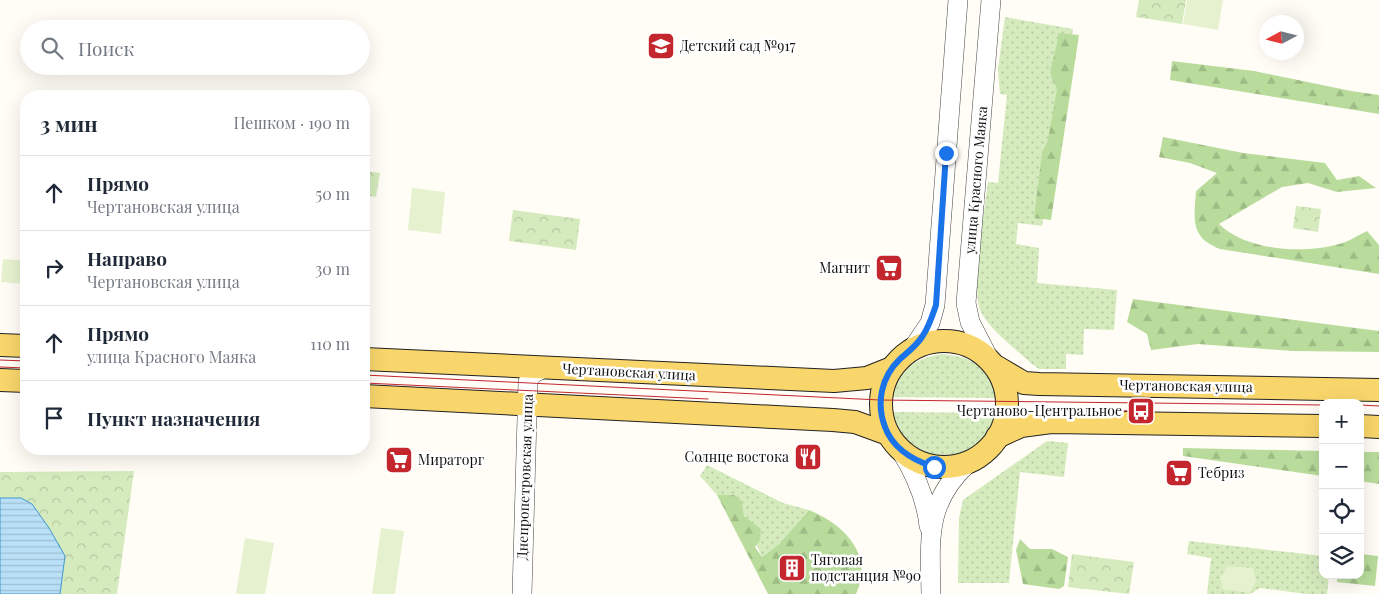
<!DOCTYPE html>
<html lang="ru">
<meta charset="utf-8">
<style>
:root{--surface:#fff;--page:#f2f2f3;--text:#1f2937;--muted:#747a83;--line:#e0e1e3}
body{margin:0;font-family:"Playfair Display",serif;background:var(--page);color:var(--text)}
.controls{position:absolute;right:15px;bottom:15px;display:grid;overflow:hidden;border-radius:10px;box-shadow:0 5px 20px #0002}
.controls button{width:45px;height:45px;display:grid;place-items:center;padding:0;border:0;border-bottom:1px solid var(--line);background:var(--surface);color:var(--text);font:25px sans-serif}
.compass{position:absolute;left:1259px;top:15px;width:45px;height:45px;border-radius:50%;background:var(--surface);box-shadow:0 5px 20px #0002;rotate:263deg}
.stop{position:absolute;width:15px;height:15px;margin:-11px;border:4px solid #1a73e8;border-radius:50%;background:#fff}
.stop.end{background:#1a73e8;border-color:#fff;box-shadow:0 1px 5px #0008}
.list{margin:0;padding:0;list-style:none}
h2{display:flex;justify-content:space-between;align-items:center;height:65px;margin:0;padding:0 20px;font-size:21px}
h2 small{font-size:16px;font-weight:400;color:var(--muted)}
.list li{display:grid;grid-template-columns:32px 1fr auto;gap:15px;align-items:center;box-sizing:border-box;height:75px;padding:0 20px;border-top:1px solid var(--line)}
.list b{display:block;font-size:19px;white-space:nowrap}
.list p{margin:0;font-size:16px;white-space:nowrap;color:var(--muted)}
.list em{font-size:16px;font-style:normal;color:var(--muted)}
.icon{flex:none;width:28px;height:28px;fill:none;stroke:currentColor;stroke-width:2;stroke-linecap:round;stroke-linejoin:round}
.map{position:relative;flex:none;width:1379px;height:594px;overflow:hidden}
.search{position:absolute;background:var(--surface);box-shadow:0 5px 20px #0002;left:20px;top:20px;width:350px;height:55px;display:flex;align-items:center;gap:12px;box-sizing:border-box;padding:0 18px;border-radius:28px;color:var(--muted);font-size:19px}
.panel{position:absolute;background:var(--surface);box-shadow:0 5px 20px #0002;left:20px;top:90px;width:350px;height:365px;border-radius:20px}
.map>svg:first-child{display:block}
.grass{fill:url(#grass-dots)}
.forest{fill:url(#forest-firs)}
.park{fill:url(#park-crowns)}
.pitch{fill:#e6f2cf}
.water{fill:url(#water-rules);stroke:#3f96cf}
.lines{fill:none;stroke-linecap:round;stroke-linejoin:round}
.minor-casing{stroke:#444;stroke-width:20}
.major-casing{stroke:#222;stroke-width:24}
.minor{stroke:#fff;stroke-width:19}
.major{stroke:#f9d66b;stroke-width:22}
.tram{stroke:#c4262e;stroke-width:1}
.route{stroke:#1a73e8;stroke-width:6}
.labels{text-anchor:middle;stroke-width:5;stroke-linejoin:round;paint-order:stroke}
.poi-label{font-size:14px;fill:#111;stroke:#fff;text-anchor:start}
.street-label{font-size:14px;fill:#111;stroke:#fff}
</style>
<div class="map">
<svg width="1379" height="594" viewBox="0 0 1379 594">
<defs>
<pattern id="grass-dots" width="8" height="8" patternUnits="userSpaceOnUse" patternTransform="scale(1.25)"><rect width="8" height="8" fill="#d5ebbd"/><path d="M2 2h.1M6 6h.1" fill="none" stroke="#b6c8a1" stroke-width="1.8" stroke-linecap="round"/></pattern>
<pattern id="forest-firs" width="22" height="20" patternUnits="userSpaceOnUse" patternTransform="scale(1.25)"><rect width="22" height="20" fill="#b9dc9c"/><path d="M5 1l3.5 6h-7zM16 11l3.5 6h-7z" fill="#9ebc85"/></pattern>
<pattern id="park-crowns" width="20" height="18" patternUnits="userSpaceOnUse" patternTransform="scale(1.25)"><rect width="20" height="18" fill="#d5ebbd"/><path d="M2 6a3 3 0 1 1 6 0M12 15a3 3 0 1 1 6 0" fill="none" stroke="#b6c8a1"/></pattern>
<pattern id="water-rules" width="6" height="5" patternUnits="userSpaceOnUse" patternTransform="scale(1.25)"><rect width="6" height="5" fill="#b9e0f7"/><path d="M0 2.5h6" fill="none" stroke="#9ebfd3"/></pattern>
</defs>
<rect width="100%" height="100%" fill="#fffdf5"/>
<g class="grass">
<path d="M 1005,17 L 1073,29 L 1042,226 L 1018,223 L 1016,244 L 1039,248 L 1037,283 L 1117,290 L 1114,330 L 1084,329 L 1083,355 L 1066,354 L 1066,369 L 1039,369 L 1032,364 C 1017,350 990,330 981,312 C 970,290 985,210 988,182 L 998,183 L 1007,95 L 1000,94 L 998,69 Z"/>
<path d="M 942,354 C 974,357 988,367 997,398 L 892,397 C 894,391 895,383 898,378 C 907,364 927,356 942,354 Z"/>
<path d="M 891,412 L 997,413 C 993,426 987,442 977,451 C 943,477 896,451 891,412 Z"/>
<polygon points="1047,441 1068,443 1064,477 1020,472 1009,583 958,583 959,518 963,500"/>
<polygon points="707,465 783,503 809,510 779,544 762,557 744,516 742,501 717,495 700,476"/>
<polygon points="1189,541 1323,556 1323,575 1329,575 1327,594 1307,594 1260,588 1250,594 1207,594 1211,558 1187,554"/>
</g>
<g class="forest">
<polygon points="1058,33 1079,35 1051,220 1034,218 1042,153 1048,140 1057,89 1050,73 1058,39"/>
<polygon points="1172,61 1254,71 1351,91 1379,95 1379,114 1170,80"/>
<path d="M 1163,137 L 1243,153 L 1325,163 L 1337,180 L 1359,176 L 1376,188 L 1337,192 L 1308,183 L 1282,187 L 1219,224 C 1246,251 1304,254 1339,244 C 1349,242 1358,235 1367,231 L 1379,245 L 1379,274 L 1220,249 C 1190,237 1194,220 1196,191 L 1217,173 L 1190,163 L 1159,157 Z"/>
<polygon points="1133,299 1379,331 1379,352 1293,351 1198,344 1151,350 1147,334 1127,322"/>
<polygon points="1183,448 1323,451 1323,476 1183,456"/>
<polygon points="1360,452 1379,452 1379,484 1360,481"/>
<path d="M 717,495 L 734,495 L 742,501 L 744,516 L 761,529 L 760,540 L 755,547 L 762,557 L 779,544 L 809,510 C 843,524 875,554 856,594 L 768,594 Z"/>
<polygon points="1020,539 1030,549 1052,549 1068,557 1064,586 1059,589 1023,584 1016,550"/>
<polygon points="1360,554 1378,556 1375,586 1337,582 1337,575 1360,575"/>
</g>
<g class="park">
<polygon points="1139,0 1186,0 1182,24 1136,17"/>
<polygon points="364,171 380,173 376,197 364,195"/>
<polygon points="1296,206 1321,209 1318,232 1293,228"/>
<polygon points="513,210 580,219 576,250 509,241"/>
<polygon points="134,471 117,594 0,594 0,472"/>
<polygon points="1072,554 1134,562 1129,594 1068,587"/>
</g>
<g class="pitch">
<polygon points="1187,0 1223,0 1218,30 1183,24"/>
<polygon points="412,188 445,192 441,234 408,230"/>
<polygon points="3,259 26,261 26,284 1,282"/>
<polygon points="381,528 404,531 395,594 372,594"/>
<polygon points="245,538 274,543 265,594 236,594"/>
<polygon points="1227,566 1253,568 1256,581 1250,593 1223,589 1220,578"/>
</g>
<polygon class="water" points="0,498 21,498 32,504 49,528 65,556 60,594 0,594"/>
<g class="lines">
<g class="minor-casing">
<g id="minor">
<polyline points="911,351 930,323 935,305 958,0"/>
<polyline points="987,355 970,322 966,303 991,0"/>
<path d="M 901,451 C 916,475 926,498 929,526"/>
<polyline points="522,594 528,382 532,374 544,368"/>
<path d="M 931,594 C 930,539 925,502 969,462"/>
</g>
</g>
<g class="major-casing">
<g id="major">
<circle cx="944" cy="404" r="63"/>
<polyline points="0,345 26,346"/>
<polyline points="364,359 834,381 867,378 892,368"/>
<polyline points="997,367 1024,383 1039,384 1379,390"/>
<polyline points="0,380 26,381"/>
<polyline points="364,396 833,420 855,422 888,434"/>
<polyline points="1360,426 1379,427"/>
<polyline points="997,437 1021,426 1051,422 1323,426"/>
</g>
</g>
<use href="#minor" class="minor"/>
<use href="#major" class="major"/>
<g class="tram">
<polyline points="0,360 26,361"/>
<polyline points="0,367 26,368"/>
<polyline points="364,375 880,400 1323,405"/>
<polyline points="364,383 708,399"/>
<polyline points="1360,405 1379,406"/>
<polyline points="1051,410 1143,411"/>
</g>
</g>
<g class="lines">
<path class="route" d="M 934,467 C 912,460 893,449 885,427 C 876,403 881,377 900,359 C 908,352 916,346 922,337 C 929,327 932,317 936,305 L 946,153"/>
</g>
<defs>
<g id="school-square" transform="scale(1.4375)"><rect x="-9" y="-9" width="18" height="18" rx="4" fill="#c4262e" stroke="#fff"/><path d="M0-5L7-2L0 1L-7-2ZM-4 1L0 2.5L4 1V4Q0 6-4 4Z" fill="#fff"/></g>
<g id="supermarket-square" transform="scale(1.4375)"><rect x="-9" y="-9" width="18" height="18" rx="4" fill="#c4262e" stroke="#fff"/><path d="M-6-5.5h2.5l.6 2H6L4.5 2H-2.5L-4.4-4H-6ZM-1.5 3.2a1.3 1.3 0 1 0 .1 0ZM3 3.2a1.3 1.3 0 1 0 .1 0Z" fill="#fff"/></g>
<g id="bus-square" transform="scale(1.4375)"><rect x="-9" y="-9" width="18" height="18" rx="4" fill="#c4262e" stroke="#fff"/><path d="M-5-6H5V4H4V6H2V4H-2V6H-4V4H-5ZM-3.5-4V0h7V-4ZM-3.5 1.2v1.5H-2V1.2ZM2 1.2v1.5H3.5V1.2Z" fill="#fff"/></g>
<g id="restaurant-square" transform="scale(1.4375)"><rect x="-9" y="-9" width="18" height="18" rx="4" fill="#c4262e" stroke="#fff"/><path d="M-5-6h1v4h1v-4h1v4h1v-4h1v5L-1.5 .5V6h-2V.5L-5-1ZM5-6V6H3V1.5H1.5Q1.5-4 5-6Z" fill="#fff"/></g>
<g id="building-square" transform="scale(1.4375)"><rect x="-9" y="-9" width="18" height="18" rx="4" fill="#c4262e" stroke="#fff"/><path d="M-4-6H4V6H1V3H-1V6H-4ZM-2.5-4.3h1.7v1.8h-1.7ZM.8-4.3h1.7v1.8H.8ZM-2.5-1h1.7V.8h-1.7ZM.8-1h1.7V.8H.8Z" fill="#fff"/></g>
</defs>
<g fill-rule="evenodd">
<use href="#school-square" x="661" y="46"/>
<use href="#supermarket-square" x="889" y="268"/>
<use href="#bus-square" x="1141" y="411"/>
<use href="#restaurant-square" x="808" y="457"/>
<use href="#supermarket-square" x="399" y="460"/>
<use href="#supermarket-square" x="1179" y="473"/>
<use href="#building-square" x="792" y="568"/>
</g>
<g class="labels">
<g class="poi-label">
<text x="680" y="51">Детский сад №917</text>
<text x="870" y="273" text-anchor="end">Магнит</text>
<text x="1122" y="416" text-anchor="end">Чертаново-Центральное</text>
<text x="789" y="462" text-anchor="end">Солнце востока</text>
<text x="418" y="465">Мираторг</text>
<text x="1198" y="478">Тебриз</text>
<text x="811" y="565">Тяговая<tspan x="811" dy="16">подстанция №90</tspan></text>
</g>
<g class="street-label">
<text transform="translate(976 180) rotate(-85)" y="5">улица Красного Маяка</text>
<text transform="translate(629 372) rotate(3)" y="5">Чертановская улица</text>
<text transform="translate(1186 386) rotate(1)" y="5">Чертановская улица</text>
<text transform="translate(525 477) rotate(-88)" y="5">Днепропетровская улица</text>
</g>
</g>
</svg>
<div class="controls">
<button>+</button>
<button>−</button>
<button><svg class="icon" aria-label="locate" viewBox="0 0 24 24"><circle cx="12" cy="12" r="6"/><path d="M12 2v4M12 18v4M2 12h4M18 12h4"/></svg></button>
<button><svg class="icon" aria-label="layers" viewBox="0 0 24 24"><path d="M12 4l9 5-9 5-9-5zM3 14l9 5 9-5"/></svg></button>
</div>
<svg class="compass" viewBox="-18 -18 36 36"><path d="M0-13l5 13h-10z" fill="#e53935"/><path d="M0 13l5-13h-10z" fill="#747a83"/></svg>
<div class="stop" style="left:934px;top:467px"></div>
<div class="stop end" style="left:946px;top:153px"></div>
<div class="search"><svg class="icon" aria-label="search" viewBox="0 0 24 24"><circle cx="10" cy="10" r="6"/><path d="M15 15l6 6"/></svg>Поиск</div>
<section class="panel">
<h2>3 мин<small>Пешком · 190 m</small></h2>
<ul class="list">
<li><svg class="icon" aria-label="ahead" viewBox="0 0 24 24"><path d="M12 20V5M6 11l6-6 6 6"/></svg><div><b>Прямо</b><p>Чертановская улица</p></div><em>50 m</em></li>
<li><svg class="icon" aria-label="right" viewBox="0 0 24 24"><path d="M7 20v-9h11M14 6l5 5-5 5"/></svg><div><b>Направо</b><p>Чертановская улица</p></div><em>30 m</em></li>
<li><svg class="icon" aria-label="ahead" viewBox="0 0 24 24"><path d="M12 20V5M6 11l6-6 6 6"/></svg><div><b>Прямо</b><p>улица Красного Маяка</p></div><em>110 m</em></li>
<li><svg class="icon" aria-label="arrive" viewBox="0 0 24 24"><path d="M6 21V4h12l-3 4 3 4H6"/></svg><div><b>Пункт назначения</b></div></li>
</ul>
</section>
</div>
